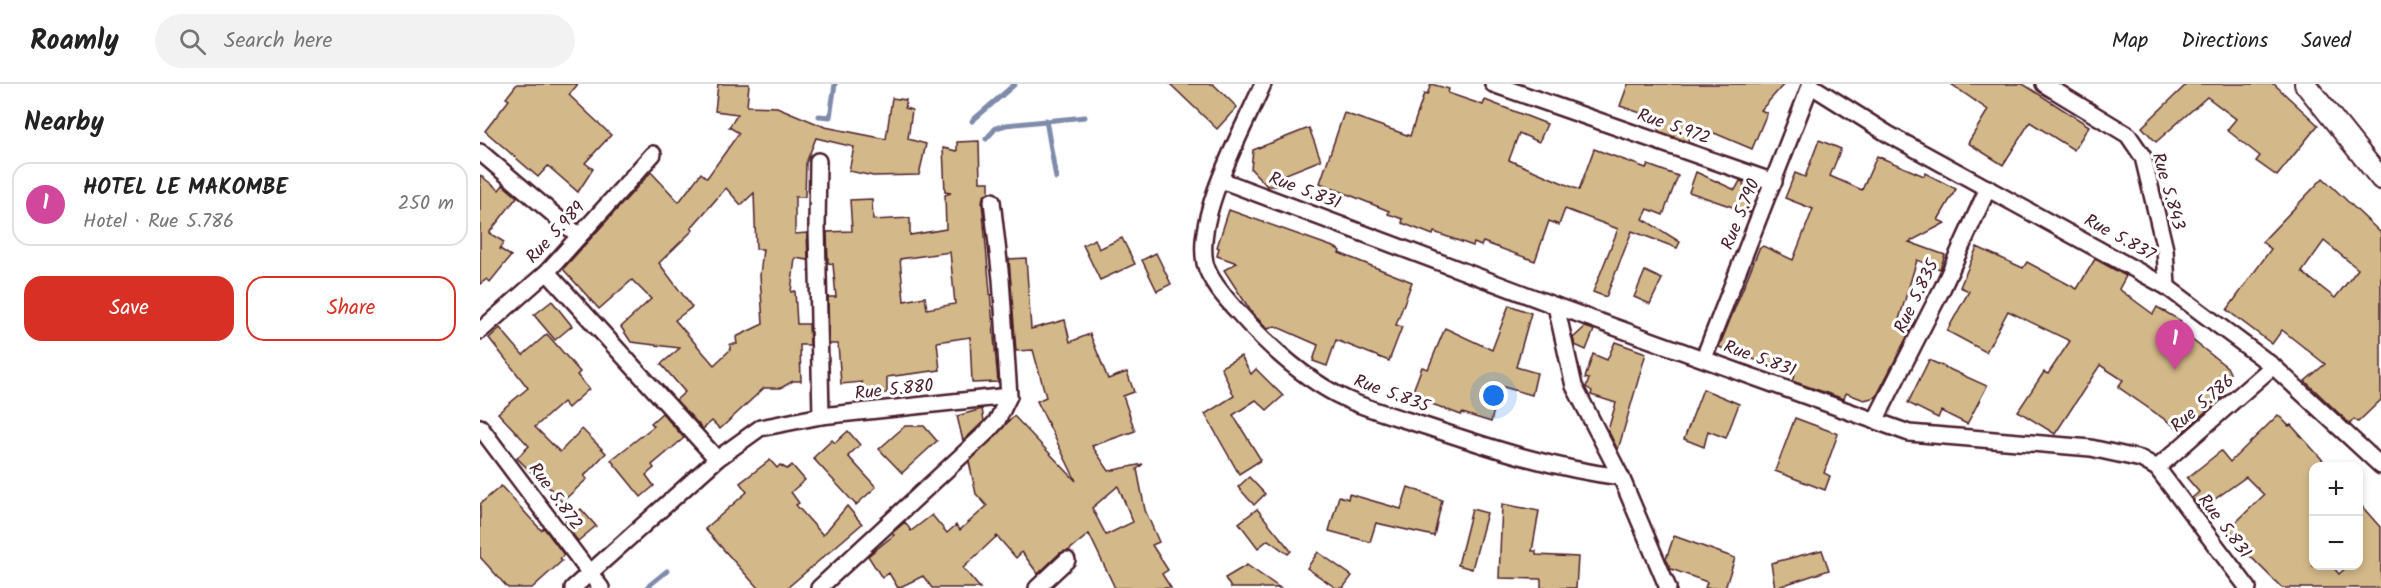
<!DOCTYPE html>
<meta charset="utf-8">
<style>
:root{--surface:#fff;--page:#f2f2f2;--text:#222;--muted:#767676;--line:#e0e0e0;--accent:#d93025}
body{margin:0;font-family:Kalam,sans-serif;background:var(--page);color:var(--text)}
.controls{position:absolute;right:18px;bottom:18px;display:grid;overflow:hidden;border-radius:12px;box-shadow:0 3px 9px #0003}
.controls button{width:54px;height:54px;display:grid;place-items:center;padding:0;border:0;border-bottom:2px solid var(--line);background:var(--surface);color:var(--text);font:30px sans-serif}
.you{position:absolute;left:1014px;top:312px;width:21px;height:21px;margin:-15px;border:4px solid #fff;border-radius:50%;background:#1a73e8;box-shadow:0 0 0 9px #1a73e833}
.badge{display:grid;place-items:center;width:39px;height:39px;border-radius:50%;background:var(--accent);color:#fff;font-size:20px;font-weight:700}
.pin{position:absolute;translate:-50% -50px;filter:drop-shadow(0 2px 3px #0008)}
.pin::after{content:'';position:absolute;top:32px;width:21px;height:18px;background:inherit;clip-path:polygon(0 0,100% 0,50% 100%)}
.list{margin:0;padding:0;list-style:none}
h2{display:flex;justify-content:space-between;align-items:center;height:78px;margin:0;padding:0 24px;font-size:26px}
h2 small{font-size:20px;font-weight:400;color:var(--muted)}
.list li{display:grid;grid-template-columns:39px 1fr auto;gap:18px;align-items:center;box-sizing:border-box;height:84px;margin:0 12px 12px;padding:0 12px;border:2px solid var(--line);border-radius:18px}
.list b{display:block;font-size:22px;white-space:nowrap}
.list p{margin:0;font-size:20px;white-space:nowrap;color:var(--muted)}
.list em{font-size:20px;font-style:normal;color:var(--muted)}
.actions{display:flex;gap:12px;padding:18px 24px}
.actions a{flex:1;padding:14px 0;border:2px solid var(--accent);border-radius:18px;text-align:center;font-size:21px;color:var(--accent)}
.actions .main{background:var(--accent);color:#fff}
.icon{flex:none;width:33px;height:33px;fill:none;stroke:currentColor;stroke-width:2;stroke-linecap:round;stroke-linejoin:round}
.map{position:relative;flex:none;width:1901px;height:504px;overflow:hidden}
header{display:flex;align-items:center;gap:36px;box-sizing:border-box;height:84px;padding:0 30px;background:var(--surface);border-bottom:2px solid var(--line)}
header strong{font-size:28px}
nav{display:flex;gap:33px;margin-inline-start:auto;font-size:21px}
.search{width:420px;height:54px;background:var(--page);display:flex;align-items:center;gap:15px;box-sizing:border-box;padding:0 21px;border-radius:33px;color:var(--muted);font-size:22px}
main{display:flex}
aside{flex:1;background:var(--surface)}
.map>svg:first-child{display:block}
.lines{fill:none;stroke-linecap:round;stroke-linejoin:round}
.stream{stroke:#7f8baa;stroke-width:5}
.building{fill:#d3b989;stroke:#4a1f2b;stroke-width:1.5;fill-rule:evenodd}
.minor-casing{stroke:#4a1f2b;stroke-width:20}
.tertiary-casing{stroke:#4a1f2b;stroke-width:24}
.minor{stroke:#fff;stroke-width:15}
.tertiary{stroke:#fff;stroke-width:20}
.labels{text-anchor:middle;stroke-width:6;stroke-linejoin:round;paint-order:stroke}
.street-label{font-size:18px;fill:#4a1f2b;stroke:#fff}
</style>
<header>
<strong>Roamly</strong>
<div class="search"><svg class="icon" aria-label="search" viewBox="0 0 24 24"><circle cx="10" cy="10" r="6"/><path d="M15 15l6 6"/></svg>Search here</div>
<nav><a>Map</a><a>Directions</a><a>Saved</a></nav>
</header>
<main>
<aside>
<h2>Nearby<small></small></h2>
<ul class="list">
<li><span class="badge" style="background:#d1479c">1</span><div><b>HOTEL LE MAKOMBE</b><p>Hotel · Rue 5.786</p></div><em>250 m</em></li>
</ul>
<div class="actions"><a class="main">Save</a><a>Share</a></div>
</aside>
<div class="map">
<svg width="1901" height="504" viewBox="0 0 1901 504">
<rect width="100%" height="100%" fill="#fff"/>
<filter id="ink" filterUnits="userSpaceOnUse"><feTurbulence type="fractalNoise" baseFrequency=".0167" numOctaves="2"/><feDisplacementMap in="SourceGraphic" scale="12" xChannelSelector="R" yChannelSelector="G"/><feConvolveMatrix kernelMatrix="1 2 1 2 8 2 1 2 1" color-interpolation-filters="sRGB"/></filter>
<g filter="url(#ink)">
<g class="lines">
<g class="stream">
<polyline points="339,32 350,33 355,0"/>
<polyline points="566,36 576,94"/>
<polyline points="492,37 535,0"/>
<polyline points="506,55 516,44 526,41 605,33"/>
<polyline points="166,504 187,487"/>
</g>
</g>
<g class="building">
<polygon points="37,0 98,0 89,11 131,51 105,79 113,85 98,108 68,82 58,93 5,47 29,16 26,14"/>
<path d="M 238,0 L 269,0 L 267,22 L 297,23 L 345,43 L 406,55 L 412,14 L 426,16 L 425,24 L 432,26 L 428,55 L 446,60 L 439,91 L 393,92 L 369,87 L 374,63 L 336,54 L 326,79 L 325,113 L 315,113 L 315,150 L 327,149 L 328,176 L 315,174 L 311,208 L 315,207 L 317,240 L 329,240 L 330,261 L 320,261 L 321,297 L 313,297 L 301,304 L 284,304 L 240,345 L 232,337 L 223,345 L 196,316 L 205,308 L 181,280 L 200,264 L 151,258 L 141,243 L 171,215 L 152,196 L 119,225 L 83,185 L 171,88 L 199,118 L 221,89 L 227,94 L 259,49 L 249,43 L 258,30 L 235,27 ZM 246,104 L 261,121 L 274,109 L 276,165 L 283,165 L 280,191 L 283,240 L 256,253 L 257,260 L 250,260 L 250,266 L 234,281 L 195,236 L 212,223 L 179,179 L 213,146 L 211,144 Z"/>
<polygon points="690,0 733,0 757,23 737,45"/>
<polygon points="951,0 969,5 968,9 1003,21 1005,16 1067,40 1059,58 1039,49 1029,76 1099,106 1114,65 1166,84 1168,81 1198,92 1183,131 1168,125 1163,135 1200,158 1197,164 1152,147 1126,213 1113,208 1138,145 1085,125 1079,141 1069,137 1055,177 1003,158 1001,162 994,159 993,162 954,148 953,151 922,139 923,135 908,130 909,127 840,99 864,29 930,52 944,10 947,11"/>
<polygon points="1148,0 1304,0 1281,26 1287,29 1272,65 1213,40 1208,58 1178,47 1181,36 1140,22"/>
<polygon points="1471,0 1543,0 1609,42 1594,66 1550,38 1523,81 1488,59 1508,26"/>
<polygon points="1707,0 1794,0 1838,41 1797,92 1776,77 1780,72 1747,46 1756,35 1727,13 1676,58 1662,43"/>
<polygon points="829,44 841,76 806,90 799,102 787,102 771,85 773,66"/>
<polygon points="1339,56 1361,65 1350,92 1382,106 1397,72 1444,92 1445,89 1476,105 1458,136 1465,139 1429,158 1465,171 1460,185 1437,176 1417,242 1430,247 1396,313 1384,316 1366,309 1364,315 1312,297 1315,290 1239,263 1279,165 1283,162 1313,176 1333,125 1305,114 1315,89 1325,93"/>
<path d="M 499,57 L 500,98 L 509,98 L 509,108 L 503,113 L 502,118 L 518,298 L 492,299 L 490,253 L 457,258 L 460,286 L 407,293 L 407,309 L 382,309 L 382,298 L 361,300 L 358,260 L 349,260 L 348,213 L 356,213 L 353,180 L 348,179 L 347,148 L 372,147 L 370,116 L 392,115 L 393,136 L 430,134 L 430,151 L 466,145 L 465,111 L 471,109 L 465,108 L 463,64 L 477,67 L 477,58 ZM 470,168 L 475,220 L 447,225 L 445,213 L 424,217 L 420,175 Z"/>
<polygon points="1216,88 1255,106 1260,97 1263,98 1270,129 1209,108"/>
<polygon points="0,91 19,106 23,101 37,113 9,149 24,158 20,165 31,172 10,198 7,195 0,200"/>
<path d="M 1843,94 L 1901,149 L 1901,316 L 1878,338 L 1874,335 L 1870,340 L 1825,297 L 1845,280 L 1802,246 L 1792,260 L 1747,226 L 1791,165 L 1782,158 ZM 1844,157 L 1878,185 L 1855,214 L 1822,188 Z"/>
<polygon points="749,126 856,164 860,167 859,169 932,198 916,241 922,243 909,277 856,256 847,282 833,277 838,261 795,242 788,245 772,229 744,186 757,179 737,172 739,164 737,163"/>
<polygon points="642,154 655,180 620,196 603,161 615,155 619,165"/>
<polygon points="1497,163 1543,184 1547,178 1597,205 1615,175 1646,192 1639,205 1673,230 1677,223 1701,237 1698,245 1747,283 1750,289 1748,294 1737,304 1744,311 1703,348 1638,303 1643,296 1620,281 1575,350 1538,327 1564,288 1568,290 1590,257 1528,227 1506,268 1467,247 1489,207 1480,203"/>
<polygon points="676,169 691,200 677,207 662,176"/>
<path d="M 546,174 L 551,245 L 585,236 L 590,258 L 610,250 L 628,295 L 647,288 L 654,308 L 643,312 L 655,347 L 612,362 L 629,387 L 663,380 L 657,385 L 665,426 L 679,458 L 672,461 L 688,486 L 682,490 L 691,504 L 635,504 L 609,450 L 588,467 L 580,469 L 558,490 L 542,468 L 536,474 L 517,452 L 483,484 L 500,504 L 452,504 L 443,492 L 418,504 L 409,489 L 402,494 L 388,472 L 414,451 L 412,449 L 425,438 L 431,447 L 452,431 L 467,449 L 476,441 L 480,446 L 507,422 L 496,410 L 489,378 L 534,332 L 596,397 L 557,317 L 566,313 L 553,266 L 536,267 L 529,175 ZM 638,402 L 653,438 L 626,451 L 612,424 Z"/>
<polygon points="1165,187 1182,195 1170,220 1154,213"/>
<polygon points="72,217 92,242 75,256 54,231"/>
<polygon points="1029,221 1051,229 1036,283 1057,289 1052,311 1020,302 1011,338 982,329 981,331 931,312 942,283 948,285 965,244 1012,266"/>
<polygon points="1105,243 1114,246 1106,266 1095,261 1093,254"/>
<polygon points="20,244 43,271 67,250 100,288 97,291 109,305 88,324 83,318 55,343 80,368 102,345 126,369 104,392 107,395 82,418 57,390 55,392 37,374 49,362 18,329 48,304 9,254"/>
<polygon points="1135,258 1166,269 1138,366 1128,346 1136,319 1111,311 1112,307 1106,303 1109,295 1105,294 1113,270 1127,276"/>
<polygon points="761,272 771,290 776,285 803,312 787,326 776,316 753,331 781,376 759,390 725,330 754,312 741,283"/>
<polygon points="1449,276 1507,302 1487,340 1461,327 1458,334 1428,319"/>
<polygon points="1223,305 1259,320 1246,354 1228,347 1224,363 1204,355"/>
<polygon points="502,325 504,337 483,357 477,332"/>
<polygon points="182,329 204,354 172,381 174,384 166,391 174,402 161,413 131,376 174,342 171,339"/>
<polygon points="1798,331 1809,342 1811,341 1848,382 1833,382 1833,482 1852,482 1859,490 1868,482 1878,482 1878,418 1901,444 1901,504 1802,504 1757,459 1760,457 1749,445 1784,411 1766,393 1721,425 1712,414 1719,408 1707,394 1741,367 1750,378"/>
<polygon points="1315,334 1358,350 1344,389 1350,392 1345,406 1295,387"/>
<polygon points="425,342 444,342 457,357 422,389 399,365"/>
<polygon points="368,347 380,361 368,372 396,403 376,421 333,374 352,356 355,359"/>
<polygon points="290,376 297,384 300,381 307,385 312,381 325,396 311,408 319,419 316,421 343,451 367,422 382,440 307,504 278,504 225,445 267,408 260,399"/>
<polygon points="769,393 785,410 774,421 758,403"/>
<polygon points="21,402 61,446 64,444 84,471 80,475 82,477 52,504 28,504 0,473 0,420"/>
<polygon points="928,403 962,416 954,452 896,439 890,458 849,447 859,412 868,415 869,410 921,425"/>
<polygon points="1022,420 1059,427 1052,467 1056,467 1056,471 1098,473 1096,504 1061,504 1061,495 1019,494"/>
<polygon points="101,425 116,442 98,457 84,439"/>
<polygon points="777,425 811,467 808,470 788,456 778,464 759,439"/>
<polygon points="992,425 1007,429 992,485 978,481"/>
<polygon points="1194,452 1255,474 1245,504 1225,504 1227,498 1191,485 1186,475"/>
<polygon points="1342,466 1349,486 1295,504 1291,479"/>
<polygon points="838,468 872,492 863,504 856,504 827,484"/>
<polygon points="767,481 800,504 751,504 745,494"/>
</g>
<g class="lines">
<g class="minor-casing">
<g id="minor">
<path d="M 783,0 C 763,46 715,130 725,179 C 729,196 746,215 758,228 C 788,262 825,296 866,315 C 892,327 921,334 948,343 C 1011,364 1075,385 1141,393 L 1094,302 L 1076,222"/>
<polyline points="1013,0 1294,98"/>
<polyline points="1564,0 1648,51 1663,73 1685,165 1687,203"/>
<polyline points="1330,1 1408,50 1687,203 1793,282 1901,382"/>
<polyline points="0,68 99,152"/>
<polyline points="338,77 337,142 341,332"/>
<polyline points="741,96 1076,222 1429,349 1611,364 1661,375 1677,384 1768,504"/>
<polyline points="512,117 521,195 529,312"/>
<polyline points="67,188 237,375"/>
<polyline points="0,247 67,188 173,70"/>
<polyline points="1224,274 1331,0"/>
<polyline points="1396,335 1463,203 1508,104"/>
<polyline points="0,343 121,504"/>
<polyline points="1677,384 1793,282"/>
<polyline points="1141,393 1188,504"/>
<polyline points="93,504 237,375 280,344 341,332 529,312 517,337 506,349 339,504"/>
<polyline points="557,504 587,476"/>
</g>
</g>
<g class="tertiary-casing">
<polyline id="tertiary" points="1825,0 1901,95"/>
</g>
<use href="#minor" class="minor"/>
<use href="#tertiary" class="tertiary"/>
</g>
</g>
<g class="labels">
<g class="street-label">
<text transform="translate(1194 42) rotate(19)" y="6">Rue 5.972</text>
<text transform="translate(825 106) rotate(21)" y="6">Rue 5.831</text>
<text transform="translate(1689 107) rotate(74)" y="6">Rue 5.843</text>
<text transform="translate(1260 130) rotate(-68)" y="6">Rue 5.790</text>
<text transform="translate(75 148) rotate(-47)" y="6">Rue 5.989</text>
<text transform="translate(1640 153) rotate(29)" y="6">Rue 5.837</text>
<text transform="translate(1436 212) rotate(-64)" y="6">Rue 5.835</text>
<text transform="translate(1280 274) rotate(20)" y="6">Rue 5.831</text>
<text transform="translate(414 305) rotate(-6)" y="6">Rue 5.880</text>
<text transform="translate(912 309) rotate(20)" y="6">Rue 5.835</text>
<text transform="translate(1722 319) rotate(-41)" y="6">Rue 5.786</text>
<text transform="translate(76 412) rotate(54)" y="6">Rue 5.872</text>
<text transform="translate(1745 442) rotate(53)" y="6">Rue 5.831</text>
</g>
</g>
</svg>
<div class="controls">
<button>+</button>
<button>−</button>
</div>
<div class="you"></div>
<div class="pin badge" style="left:1695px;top:286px;background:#d1479c">1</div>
</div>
</main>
